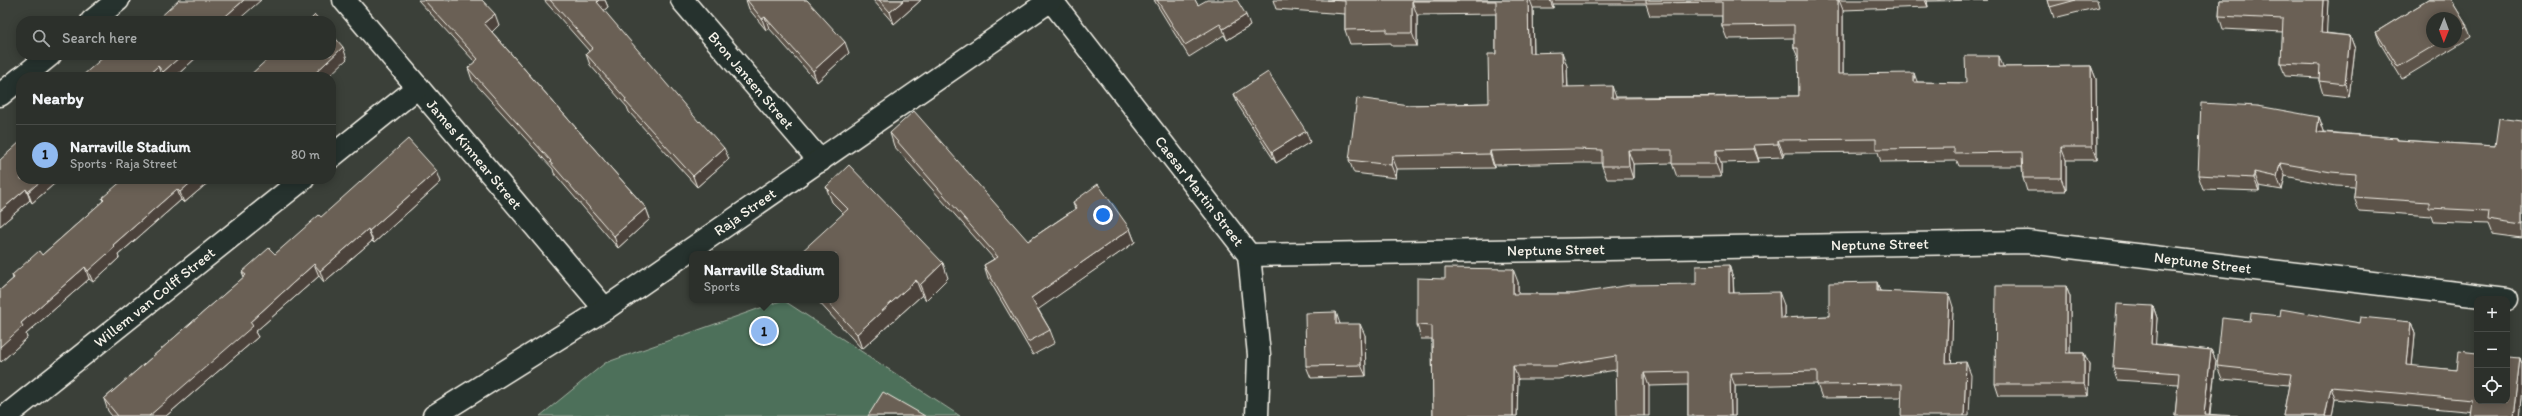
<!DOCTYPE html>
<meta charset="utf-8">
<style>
:root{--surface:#2c302b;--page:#383c37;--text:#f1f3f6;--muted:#a6a9a9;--line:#484b47;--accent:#90b9f0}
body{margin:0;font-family:Itim,sans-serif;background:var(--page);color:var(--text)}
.controls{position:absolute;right:12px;bottom:12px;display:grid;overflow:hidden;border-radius:8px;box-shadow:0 2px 10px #0003}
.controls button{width:36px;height:36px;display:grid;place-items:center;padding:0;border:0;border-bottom:1px solid var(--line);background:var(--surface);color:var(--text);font:20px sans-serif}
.compass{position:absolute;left:2426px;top:12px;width:36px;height:36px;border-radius:50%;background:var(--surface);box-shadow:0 2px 10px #0003;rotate:181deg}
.you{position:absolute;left:1103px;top:215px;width:14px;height:14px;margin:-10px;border:3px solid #fff;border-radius:50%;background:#1a73e8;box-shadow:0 0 0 6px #1a73e833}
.badge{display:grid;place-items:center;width:26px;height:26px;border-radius:50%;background:var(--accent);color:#111;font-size:13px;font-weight:700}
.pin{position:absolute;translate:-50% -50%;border:2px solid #fff;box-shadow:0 1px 4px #0006}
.popup{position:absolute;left:689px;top:251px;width:150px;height:52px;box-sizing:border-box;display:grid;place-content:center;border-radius:8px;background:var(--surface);filter:drop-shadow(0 1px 3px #0005);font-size:13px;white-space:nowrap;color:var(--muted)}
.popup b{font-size:15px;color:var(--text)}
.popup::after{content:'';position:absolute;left:50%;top:100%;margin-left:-8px;border:8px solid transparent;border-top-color:var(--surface)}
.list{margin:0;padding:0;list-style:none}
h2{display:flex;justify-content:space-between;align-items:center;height:52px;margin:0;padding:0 16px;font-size:17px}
h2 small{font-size:13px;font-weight:400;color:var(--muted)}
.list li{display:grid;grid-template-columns:26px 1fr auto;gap:12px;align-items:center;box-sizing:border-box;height:60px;padding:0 16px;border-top:1px solid var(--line)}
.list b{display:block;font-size:15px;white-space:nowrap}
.list p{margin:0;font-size:13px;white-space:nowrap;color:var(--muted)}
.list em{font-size:13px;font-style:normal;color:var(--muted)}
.icon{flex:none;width:22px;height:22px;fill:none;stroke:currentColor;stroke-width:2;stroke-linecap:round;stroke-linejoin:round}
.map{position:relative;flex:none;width:2522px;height:416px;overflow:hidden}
.search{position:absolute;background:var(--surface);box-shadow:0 2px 10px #0003;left:16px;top:16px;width:320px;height:44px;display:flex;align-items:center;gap:10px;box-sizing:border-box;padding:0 14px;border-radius:16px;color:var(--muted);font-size:15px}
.panel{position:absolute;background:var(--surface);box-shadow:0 2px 10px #0003;left:16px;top:72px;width:320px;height:112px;border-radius:16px}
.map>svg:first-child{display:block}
.green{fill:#4e705a;stroke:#a1b0a1}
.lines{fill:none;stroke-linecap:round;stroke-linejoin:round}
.street-casing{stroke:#f4f1e8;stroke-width:25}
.street{stroke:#26332d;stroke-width:22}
.wall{fill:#5c5348;stroke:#f4f1e8;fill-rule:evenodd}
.shaded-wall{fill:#4b433b;stroke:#f4f1e8}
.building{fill:#6b6054;stroke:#f4f1e8}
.labels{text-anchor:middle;stroke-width:3.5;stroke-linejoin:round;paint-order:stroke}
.street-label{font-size:15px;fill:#f4f1e8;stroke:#26332d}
</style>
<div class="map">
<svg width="2522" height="416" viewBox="0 0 2522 416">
<rect width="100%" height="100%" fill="#3b4039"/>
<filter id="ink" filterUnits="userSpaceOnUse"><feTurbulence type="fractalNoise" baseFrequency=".025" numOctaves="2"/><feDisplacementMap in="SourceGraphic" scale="8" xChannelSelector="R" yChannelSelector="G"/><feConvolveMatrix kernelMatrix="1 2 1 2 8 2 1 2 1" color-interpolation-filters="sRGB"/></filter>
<g filter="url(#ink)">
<polygon class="green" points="783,300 960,416 540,416 605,363"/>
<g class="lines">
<g class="street-casing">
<g id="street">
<path id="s1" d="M 344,0 L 605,309"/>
<path id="s2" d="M 682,0 L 820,161"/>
<path id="s3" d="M 1051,0 L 1249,255 L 1259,355 L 1257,416"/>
<polyline points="92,21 118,0"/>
<polyline points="23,77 50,55"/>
<polyline points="0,95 21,78"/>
<polyline points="331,157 418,87"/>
<path id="s4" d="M 1249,255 L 2027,242 L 2507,299"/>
<path id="s5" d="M 6,416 L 303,179"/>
<path id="s6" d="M 434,416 L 605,309 L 1051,0"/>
</g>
</g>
<use href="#street" class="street"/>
</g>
<g class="wall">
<polygon points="418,0 482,0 499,25 492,32 646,208 650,219 618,248 554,173 553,169 472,80 468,68 475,62"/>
<polygon points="544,0 605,0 608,7 604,11 729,159 697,187 629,112 627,107 590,65 586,54 589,51"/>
<polygon points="746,0 807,0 849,53 817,82 769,28 766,30 749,9"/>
<polygon points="873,0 921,0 894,24"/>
<polygon points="1154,0 1195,0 1198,5 1250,26 1227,40 1224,35 1189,57"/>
<path d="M 1273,0 L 1988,0 L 1927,1 L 1928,7 L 1843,10 L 1843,74 L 1917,82 L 1966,83 L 2003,67 L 2091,66 L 2096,79 L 2097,160 L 2066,160 L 2066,191 L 2027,191 L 2023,178 L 2022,166 L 1959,166 L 1957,161 L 1881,162 L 1878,152 L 1783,153 L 1783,157 L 1758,158 L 1759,162 L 1721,163 L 1721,177 L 1677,177 L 1672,163 L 1633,164 L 1633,179 L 1607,179 L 1602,166 L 1602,163 L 1581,163 L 1494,165 L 1494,168 L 1397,169 L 1396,178 L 1354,173 L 1349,160 L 1409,105 L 1489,103 L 1496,54 L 1496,14 L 1417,15 L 1417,46 L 1392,46 L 1391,43 L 1350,44 L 1345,30 L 1345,14 L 1276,9 ZM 1553,4 L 1646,4 L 1650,16 L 1722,16 L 1722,26 L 1727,39 L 1794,38 L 1794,48 L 1799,60 L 1799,96 L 1616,97 L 1568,87 L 1567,66 L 1534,53 L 1533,8 L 1553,8 Z"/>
<polygon points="2048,0 2097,0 2099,7 2054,18"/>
<polygon points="2220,0 2328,0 2326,33 2350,36 2355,49 2349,97 2323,94 2319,81 2319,78 2285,76 2281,63 2283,32 2223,29 2219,16"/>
<path d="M 2428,0 L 2451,0 L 2467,26 L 2471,37 L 2402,79 L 2380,43 L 2376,32 ZM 2432,18 L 2456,18 L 2456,42 L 2432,42 Z"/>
<polygon points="117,55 199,55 175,77 82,77 82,76 114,58"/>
<polygon points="1234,94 1310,142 1276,163 1238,105"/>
<polygon points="2319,117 2324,131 2324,132 2397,138 2398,140 2495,146 2522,121 2522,238 2492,234 2488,224 2434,222 2432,216 2359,211 2354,197 2355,187 2336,186 2285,176 2282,190 2259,186 2259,191 2203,189 2198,175"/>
<polygon points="890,133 1028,241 1075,209 1073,202 1130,229 1135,242 1038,309 1050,330 1055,343 1033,355 988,278 984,265 994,259 894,146"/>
<polygon points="21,141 60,179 32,203 30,200 0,226"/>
<polygon points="211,180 184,203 181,200 118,255 119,258 93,282 89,279 26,334 27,338 1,362 0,361 0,290 13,279 12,275 42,255 103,201 102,198"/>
<polygon points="441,182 374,243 372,241 324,282 319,276 255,332 258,337 166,416 112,416 108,411 104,399 244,277 242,272 275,254 321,217"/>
<polygon points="826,187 948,278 926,300 922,295 862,349 817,300 836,300 843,213 832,202"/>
<polygon points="1729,265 1733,278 1734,293 1784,305 1784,318 1829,316 1877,282 1880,291 1953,307 1951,362 1971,375 1902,397 1822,398 1817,384 1735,386 1735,416 1688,416 1688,385 1649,386 1616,370 1559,379 1518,379 1517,416 1433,416 1432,339 1421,339 1417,325 1518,282 1518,294 1573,294 1696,284"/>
<polygon points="2066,286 2070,297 2070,353 2084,353 2089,364 2088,396 1999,396 1995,384"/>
<polygon points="2153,306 2157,318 2155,344 2211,350 2216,361 2210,414 2175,416 2178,384 2117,380 2113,368"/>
<polygon points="2280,316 2360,323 2411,322 2415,334 2412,366 2457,370 2520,358 2522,364 2522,390 2519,416 2335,399 2332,416 2283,416 2289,385 2222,379 2217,366 2250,321"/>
<polygon points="1340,324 1365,335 1366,376 1311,378 1306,366"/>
</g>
<g class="shaded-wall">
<polygon points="244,0 261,0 237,21 220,21"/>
<polygon points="599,0 605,0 608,7 601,13 597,2"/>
<polygon points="904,0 921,0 894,24 890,12"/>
<polygon points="1528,0 1530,0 1533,8 1534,66 1529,53"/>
<polygon points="1550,0 1551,0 1553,4 1553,8"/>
<polygon points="1838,0 1839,0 1843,10 1843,87 1838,74"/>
<polygon points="1925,0 1927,0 1927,1 1928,7"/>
<polygon points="2323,0 2328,0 2326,46 2321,33"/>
<polygon points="1412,1 1417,15 1417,46 1412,33"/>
<polygon points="495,14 499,25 489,35 484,23"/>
<polygon points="1246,15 1250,26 1227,40 1223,29"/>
<polygon points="765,17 769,28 766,30 762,19"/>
<polygon points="2350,36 2355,49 2349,97 2345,84"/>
<polygon points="845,42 849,53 817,82 813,71"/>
<polygon points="343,47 347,59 328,77 311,77"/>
<polygon points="1562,52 1567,66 1568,100 1563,87"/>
<polygon points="182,55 199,55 175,77 165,77 163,72"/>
<polygon points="1999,56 2004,69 1999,67"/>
<polygon points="158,66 162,77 146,77"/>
<polygon points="2091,66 2096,79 2097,160 2092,147"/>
<polygon points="1914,73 1919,87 1914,82"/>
<polygon points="1612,86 1617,100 1612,98"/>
<polygon points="2319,117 2324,131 2322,146 2317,132"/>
<polygon points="1306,131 1310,142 1276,163 1272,152"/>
<polygon points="1778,140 1783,153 1783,157 1778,144"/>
<polygon points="1754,145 1758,158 1759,162 1754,149"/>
<polygon points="2061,147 2066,160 2066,191 2061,178"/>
<polygon points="724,148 729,159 697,187 693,176"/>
<polygon points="1628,150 1633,164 1633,179 1629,166"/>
<polygon points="1716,150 1721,163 1721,177 1716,164"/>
<polygon points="1490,151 1494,165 1494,168 1490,154"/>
<polygon points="1392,156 1397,169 1396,178 1391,165"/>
<polygon points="2280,163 2285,176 2282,190 2277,177"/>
<polygon points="437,171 441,182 374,243 369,231"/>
<polygon points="2254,172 2259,186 2259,191 2254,178"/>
<polygon points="43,179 60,179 32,203 28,192"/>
<polygon points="195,179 211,179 211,180 184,203 180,192"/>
<polygon points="26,189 30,200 0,226 0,211"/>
<polygon points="177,189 181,200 118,255 119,258 93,282 88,271 113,245"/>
<polygon points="646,208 650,219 618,248 614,236"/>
<polygon points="368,229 372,241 324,282 320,271"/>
<polygon points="1130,229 1135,242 1036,311 1031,298"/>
<polygon points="943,263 948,278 926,300 920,285"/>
<polygon points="314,264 319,276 255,332 258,337 166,416 149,416 250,322"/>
<polygon points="1729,265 1733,278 1734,306 1729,293"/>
<polygon points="85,267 89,279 26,334 27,338 1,362 0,360 0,347 21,323"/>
<polygon points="1513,269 1518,282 1518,307 1513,294"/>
<polygon points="916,280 922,295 862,349 857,334"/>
<polygon points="1877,282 1881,295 1877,291"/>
<polygon points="2066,286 2070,297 2070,364 2066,353"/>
<polygon points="1779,292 1784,305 1784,331 1780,318"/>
<polygon points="1949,294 1953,307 1951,376 1946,363"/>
<polygon points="2153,306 2157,318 2155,355 2151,344"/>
<polygon points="1336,312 1340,324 1340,335 1336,324"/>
<polygon points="2411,322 2415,334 2411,378 2407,365"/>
<polygon points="1360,324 1365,335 1366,376 1361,365"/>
<polygon points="2211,350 2216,361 2209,416 2204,414"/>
<polygon points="2084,353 2089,364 2088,396 2084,384"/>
<polygon points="2520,358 2522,364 2522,390 2519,416 2513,416"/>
<polygon points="1966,362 1971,375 1969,416 1964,416"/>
<polygon points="1513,366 1518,379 1517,416 1513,416"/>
<polygon points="1644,373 1649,386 1649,416 1644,416"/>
<polygon points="1730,373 1735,386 1735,416 1731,416"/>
<polygon points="2331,387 2335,399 2332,416 2325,416"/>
</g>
<g class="building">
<polygon points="179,0 244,0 220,21 156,21"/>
<polygon points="424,0 482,0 495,14 484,23 646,208 614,236 550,162 551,161 468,68 478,59"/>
<polygon points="550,0 599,0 597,2 699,122 700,121 724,148 693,176 625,101 626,99 586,54 593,48"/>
<polygon points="747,0 807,0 845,42 813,71 765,17 762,19"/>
<polygon points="879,0 904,0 890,12"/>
<polygon points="1157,0 1195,0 1198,5 1207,0 1237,0 1246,15 1223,29 1220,24 1185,45"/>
<polygon points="1327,0 1528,0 1529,53 1562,52 1563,87 1612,86 1612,98 1799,96 1798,48 1794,48 1794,25 1722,26 1722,2 1646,3 1646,0 1838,0 1838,74 1914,73 1914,82 1966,83 1965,56 1999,56 1999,67 2091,66 2092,147 2061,147 2061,178 2023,178 2022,152 1954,153 1954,148 1876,149 1876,139 1778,140 1778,144 1754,145 1754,149 1716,150 1716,164 1672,164 1672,150 1628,150 1629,166 1602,166 1602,150 1576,149 1490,151 1490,154 1392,156 1391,165 1349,160 1357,98 1409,105 1489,103 1488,54 1496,54 1496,1 1412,1 1412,33 1387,33 1387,29 1345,30 1345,1"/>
<polygon points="2048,0 2076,0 2050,7"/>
<polygon points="2220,0 2323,0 2321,33 2350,36 2345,84 2319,81 2320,65 2281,63 2283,19 2219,16"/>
<polygon points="2428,0 2451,0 2467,26 2456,32 2456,18 2432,18 2432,42 2440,42 2398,67 2376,32"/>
<polygon points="315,15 320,21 309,21"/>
<polygon points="331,33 343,47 311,77 248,77 272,55 331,55"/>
<polygon points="106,55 111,55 114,58 117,55 182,55 163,72 158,66 146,77 83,77 82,76"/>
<polygon points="1268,72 1306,131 1272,152 1234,94"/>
<polygon points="2201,103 2258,106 2319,117 2317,132 2397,138 2397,140 2495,146 2499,118 2522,121 2522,225 2487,220 2488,211 2429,208 2429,202 2354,197 2356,174 2331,172 2280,163 2277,177 2254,172 2254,178 2198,175"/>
<polygon points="914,111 1028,241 1077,208 1073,202 1098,184 1130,229 1031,298 1050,330 1028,342 984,265 998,257 890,133"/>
<polygon points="408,139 437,171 369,231 368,229 320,271 314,264 250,322 253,326 149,416 118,416 104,399 246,275 242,272 269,248 275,254 319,215 321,217"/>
<polygon points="21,141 21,179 43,179 28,192 26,189 0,211 0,160"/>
<polygon points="849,165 943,263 920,285 916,280 857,334 826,300 836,300 836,254 799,254 848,209 826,187"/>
<polygon points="124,179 195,179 180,192 177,189 113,245 115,247 88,271 85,267 21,323 23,326 0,347 0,290 14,278 12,275 39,251 42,255 104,200 102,198"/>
<polygon points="1729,265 1729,293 1779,292 1780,318 1829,316 1829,283 1877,282 1877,291 1949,294 1946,363 1966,362 1964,416 1901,416 1902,384 1817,385 1817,371 1730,373 1731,416 1688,416 1688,372 1644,373 1644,416 1617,416 1616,356 1555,366 1513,366 1513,416 1433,416 1432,326 1417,325 1417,278 1445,279 1445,268 1513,269 1513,294 1573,294 1630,285 1696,284 1696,266"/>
<polygon points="1996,286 2066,286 2066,353 2084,353 2084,384 1995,384"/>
<polygon points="2117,304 2153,306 2151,344 2211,350 2204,414 2238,416 2175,416 2179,373 2113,368"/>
<polygon points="2281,309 2360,323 2361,317 2411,322 2407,365 2457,370 2459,351 2477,353 2477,401 2507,401 2507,357 2520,358 2513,416 2470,416 2472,400 2331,387 2325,416 2283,416 2291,374 2217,366 2222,318 2250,321 2251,313 2280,316"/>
<polygon points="1336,312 1336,324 1360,324 1361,365 1306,366 1305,313"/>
<polygon points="883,392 925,416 868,416"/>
</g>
</g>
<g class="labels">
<g class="street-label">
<text dy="5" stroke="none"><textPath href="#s2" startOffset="106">Bron Jansen Street</textPath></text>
<text dy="5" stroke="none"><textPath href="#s1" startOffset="202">James Kinnear Street</textPath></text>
<text dy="5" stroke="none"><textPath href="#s3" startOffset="242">Caesar Martin Street</textPath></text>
<text dy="5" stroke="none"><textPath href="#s6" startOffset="372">Raja Street</textPath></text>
<text dy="5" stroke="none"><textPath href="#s4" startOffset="631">Neptune Street</textPath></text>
<text dy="5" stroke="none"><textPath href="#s4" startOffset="307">Neptune Street</textPath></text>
<text dy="5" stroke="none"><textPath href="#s4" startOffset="955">Neptune Street</textPath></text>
<text dy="5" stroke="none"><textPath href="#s5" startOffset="190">Willem van Colff Street</textPath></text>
</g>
</g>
</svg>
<div class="controls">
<button>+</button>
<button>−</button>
<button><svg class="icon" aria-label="locate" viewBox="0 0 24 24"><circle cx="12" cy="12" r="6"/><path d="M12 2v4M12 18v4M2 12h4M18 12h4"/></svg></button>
</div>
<svg class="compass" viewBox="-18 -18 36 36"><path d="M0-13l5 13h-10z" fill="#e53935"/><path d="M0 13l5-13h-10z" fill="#a6a9a9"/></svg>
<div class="you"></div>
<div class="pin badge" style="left:764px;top:331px">1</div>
<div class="popup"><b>Narraville Stadium</b>Sports</div>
<div class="search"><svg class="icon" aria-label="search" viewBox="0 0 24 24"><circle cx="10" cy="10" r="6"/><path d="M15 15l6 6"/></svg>Search here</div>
<section class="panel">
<h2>Nearby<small></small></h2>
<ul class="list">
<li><span class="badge">1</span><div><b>Narraville Stadium</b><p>Sports · Raja Street</p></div><em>80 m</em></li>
</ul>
</section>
</div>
